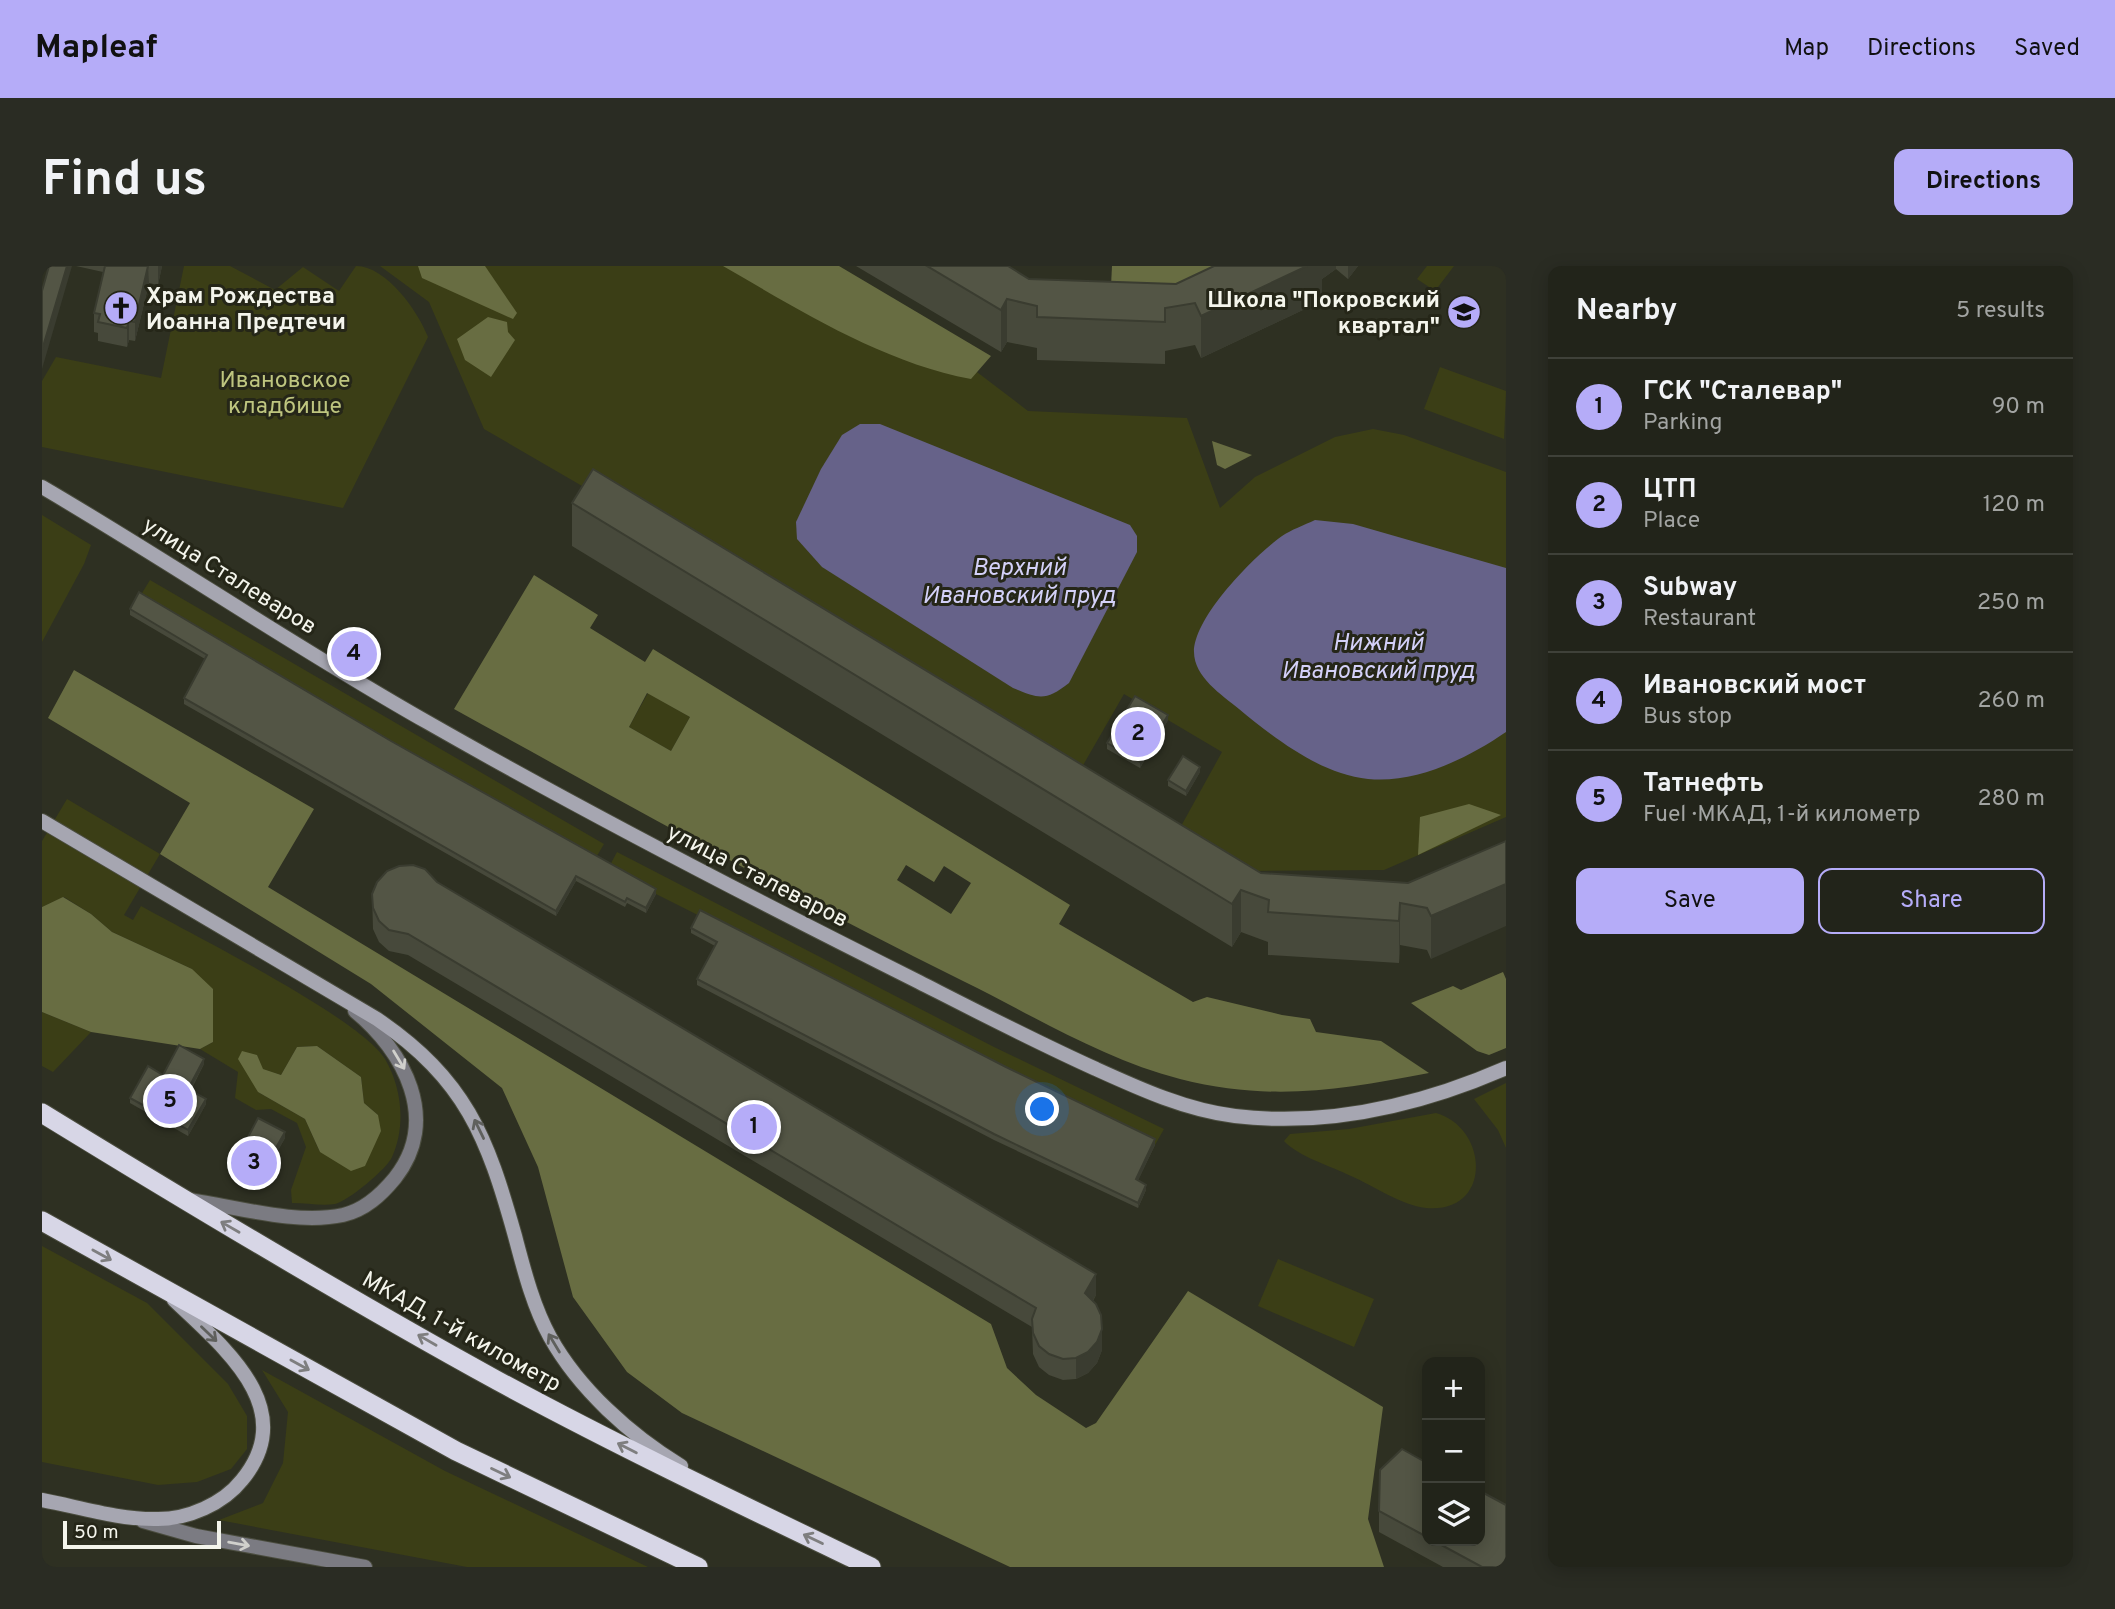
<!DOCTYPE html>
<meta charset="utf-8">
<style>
:root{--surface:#22241a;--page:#2a2c23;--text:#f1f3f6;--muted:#a2a4a2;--line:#3f4139;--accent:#b5acf8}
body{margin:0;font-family:Overpass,sans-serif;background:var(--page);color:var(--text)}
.controls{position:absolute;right:21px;bottom:21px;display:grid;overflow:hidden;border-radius:14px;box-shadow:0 4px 18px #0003}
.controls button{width:63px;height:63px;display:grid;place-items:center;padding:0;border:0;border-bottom:2px solid var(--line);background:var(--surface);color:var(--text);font:35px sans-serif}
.scale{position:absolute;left:21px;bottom:18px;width:158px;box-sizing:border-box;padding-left:7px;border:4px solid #f4f5ec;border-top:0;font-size:19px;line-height:24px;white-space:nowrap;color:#f4f5ec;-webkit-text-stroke:5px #252618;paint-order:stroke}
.you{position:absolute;left:1001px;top:844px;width:24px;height:24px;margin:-18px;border:5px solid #fff;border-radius:50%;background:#1a73e8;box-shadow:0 0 0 10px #1a73e833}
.badge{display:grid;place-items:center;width:46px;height:46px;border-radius:50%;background:var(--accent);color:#111;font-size:23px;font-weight:700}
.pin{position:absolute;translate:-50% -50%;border:4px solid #fff;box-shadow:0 2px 7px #0006}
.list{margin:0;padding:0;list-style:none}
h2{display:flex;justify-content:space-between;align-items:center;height:91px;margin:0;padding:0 28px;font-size:30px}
h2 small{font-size:23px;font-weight:400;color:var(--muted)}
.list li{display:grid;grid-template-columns:46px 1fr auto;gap:21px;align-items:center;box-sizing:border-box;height:98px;padding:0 28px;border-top:2px solid var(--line)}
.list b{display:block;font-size:26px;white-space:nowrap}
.list p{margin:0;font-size:23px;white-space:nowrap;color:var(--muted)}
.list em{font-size:23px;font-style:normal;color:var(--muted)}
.actions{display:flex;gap:14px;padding:21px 28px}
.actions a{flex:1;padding:16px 0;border:2px solid var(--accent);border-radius:14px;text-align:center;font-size:24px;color:var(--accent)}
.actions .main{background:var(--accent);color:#111}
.icon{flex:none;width:38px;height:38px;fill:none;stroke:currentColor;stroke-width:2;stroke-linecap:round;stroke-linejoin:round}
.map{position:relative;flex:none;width:1464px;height:1301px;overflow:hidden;border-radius:14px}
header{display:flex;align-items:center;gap:42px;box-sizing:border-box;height:98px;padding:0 35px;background:var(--accent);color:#111}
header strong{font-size:33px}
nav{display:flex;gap:38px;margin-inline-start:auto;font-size:24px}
.intro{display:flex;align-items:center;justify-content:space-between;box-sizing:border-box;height:168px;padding:0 42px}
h1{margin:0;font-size:49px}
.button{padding:18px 32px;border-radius:14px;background:var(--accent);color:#111;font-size:24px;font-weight:700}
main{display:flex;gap:42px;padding:0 42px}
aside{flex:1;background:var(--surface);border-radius:14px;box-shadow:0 4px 18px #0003}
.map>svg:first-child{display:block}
.green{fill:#3b3e16;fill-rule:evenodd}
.forest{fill:#686d42;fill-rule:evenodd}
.water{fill:#666289}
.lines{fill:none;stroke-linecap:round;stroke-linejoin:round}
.tertiary-casing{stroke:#4a4c3e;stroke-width:16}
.secondary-casing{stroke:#4a4c3e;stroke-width:16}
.trunk-casing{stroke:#4a4c3e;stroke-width:21}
.tertiary{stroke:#7b7b82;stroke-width:14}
.secondary{stroke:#a6a6b1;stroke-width:14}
.trunk{stroke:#d7d6e6;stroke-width:19}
.wall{fill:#47493b}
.shaded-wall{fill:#3a3c30}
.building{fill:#535545;stroke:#3a3c30;stroke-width:2}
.oneway{stroke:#d0d0cc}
.oneway2{stroke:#5f605d}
.oneway3{stroke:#7e7e7f}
.labels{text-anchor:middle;stroke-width:6;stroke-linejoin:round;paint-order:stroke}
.poi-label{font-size:23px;font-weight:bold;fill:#f4f5ec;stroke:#252618;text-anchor:start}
.park-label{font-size:23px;fill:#bec57f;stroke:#252618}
.street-label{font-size:23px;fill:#f4f5ec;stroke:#252618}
.water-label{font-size:24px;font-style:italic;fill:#d4d1f9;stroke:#252618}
</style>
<header>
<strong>Mapleaf</strong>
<nav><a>Map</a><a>Directions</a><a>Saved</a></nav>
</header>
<div class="intro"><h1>Find us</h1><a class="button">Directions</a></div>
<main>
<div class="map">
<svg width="1464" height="1301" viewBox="0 0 1464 1301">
<rect width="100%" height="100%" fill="#2e3022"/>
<g class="green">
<path d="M 142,0 L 188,0 L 233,24 L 261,1 L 297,25 L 314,0 C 344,0 376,45 386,71 L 301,242 L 0,181 L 0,115 L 14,91 L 119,112 Z"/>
<polygon points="338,0 752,0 927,100 986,145 1145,152 1178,242 1213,211 1293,171 1331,163 1362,169 1464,206 1464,551 1342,604 1210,605 1138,562 1180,486 1082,428 1036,508 442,163 387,36"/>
<polygon points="1385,0 1412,0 1393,25 1375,13"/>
<polygon points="1398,101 1464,125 1462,173 1382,143"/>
<polygon points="0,249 49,279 42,298 0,376"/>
<polygon points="108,314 562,578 552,595 97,332"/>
<polygon points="606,427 648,451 629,485 587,461"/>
<path d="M 25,533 L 118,588 L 82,649 L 91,654 L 99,640 C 149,668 318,752 343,793 C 360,822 364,860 350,891 C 346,902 305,936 293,938 C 280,940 264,937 250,937 L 249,924 L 264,881 L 255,857 L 229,843 L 214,844 L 193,832 L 196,806 L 158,783 L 171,776 L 150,703 L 70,666 L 49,648 L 22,631 L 0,641 L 0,575 ZM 275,780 L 319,811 L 322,837 L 336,849 L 278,886 L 263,853 L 216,826 L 215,789 L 220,803 L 239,809 L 255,781 Z"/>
<polygon points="575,586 952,781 1122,863 1113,879 614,628 566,603"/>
<polygon points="0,746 49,766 11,806 0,800"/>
<polygon points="1464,817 1464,882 1456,864 1432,833"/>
<path d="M 1394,847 C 1447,862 1451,948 1384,942 C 1359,939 1332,920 1309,910 C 1289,900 1257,891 1242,875 L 1248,868 L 1307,863 Z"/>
<polygon points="0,980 105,1037 186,1118 205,1150 205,1183 189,1203 155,1216 116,1219 0,1196"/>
<polygon points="1236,993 1332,1033 1312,1081 1216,1040"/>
<polygon points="220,1104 403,1205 606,1301 425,1301 177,1254 221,1237 241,1197 246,1146"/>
</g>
<g class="forest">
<polygon points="376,0 443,0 475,47 471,53 380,12"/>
<path d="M 681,0 L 797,0 L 949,90 L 929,113 C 840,96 759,45 681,0 Z"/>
<polygon points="1070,0 1217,0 1068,40"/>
<polygon points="446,51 465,56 466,66 473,74 449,111 423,94 415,73"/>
<polygon points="1170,175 1210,189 1183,203 1175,199"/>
<path d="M 492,309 L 556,349 L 548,362 L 603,396 L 611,383 L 1028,639 L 1017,658 L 1151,736 L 1165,731 L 1240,749 L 1268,753 L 1274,766 L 1339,775 L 1387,807 C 1297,824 1230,836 1138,813 C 1063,794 992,750 923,716 C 750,631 581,536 412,443 ZM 605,427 L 648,451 L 629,485 L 587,461 ZM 864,599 L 892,616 L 902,600 L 929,617 L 909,648 L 855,614 Z"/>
<polygon points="32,404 272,543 226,621 949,1058 965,1102 994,1129 1044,1162 1054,1157 1146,1025 1341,1141 1326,1253 1342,1301 968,1301 640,1147 585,1106 531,1031 496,901 460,822 329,718 118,588 148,537 6,452"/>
<polygon points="1427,538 1459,549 1376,589 1378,551"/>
<polygon points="21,631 49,648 70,666 150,703 171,723 171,776 158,783 49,766 0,746 0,641"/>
<polygon points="1461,706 1464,713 1464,782 1447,789 1435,785 1369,737 1411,720 1419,724"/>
<polygon points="275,780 319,811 322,837 336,849 339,865 323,900 309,905 278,886 263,853 216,826 196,793 200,785 215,789 221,803 239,809 255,781"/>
</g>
<g class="water">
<path d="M 818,158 L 838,158 L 1088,259 L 1095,270 L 1095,286 L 1027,417 C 1004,435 997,433 971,422 L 780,301 L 755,273 L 754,256 L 779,203 L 800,169 Z"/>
<path d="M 1273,254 L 1311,258 L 1464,302 L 1464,466 C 1426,492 1374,518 1326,513 C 1278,508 1232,472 1197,443 C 1180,429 1152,411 1152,386 C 1152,351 1212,290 1240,270 C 1249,264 1262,259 1273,254 Z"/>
</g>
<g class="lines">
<g class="tertiary-casing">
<g id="tertiary">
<path d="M 147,934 C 196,941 254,959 301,949 C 323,944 339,929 353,912 C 399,854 362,785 313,745"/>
<polyline points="101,1255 154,1270 323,1301"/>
</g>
</g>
<g class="secondary-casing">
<g id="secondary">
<path d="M 0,221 C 130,297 254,382 385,456 C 546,548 711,633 877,716 C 936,746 994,776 1054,803 C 1098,823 1144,844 1193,850 C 1286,861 1379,839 1464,802"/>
<path d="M 0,555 L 335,753 C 424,814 445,870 473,970 C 482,1004 491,1040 508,1071 C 537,1123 588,1169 639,1200"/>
<path d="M 0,1234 C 37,1241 78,1254 116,1253 C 146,1253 181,1238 200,1214 C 259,1142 181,1081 132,1034"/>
</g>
</g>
<g class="trunk-casing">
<g id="trunk">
<path d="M 0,847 C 150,939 301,1030 456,1115 C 578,1181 704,1241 829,1301"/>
<polyline points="0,955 414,1185 656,1301"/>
</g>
</g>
<use href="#tertiary" class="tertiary"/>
<use href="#secondary" class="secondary"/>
<use href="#trunk" class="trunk"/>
</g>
<g class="wall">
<polygon points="34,0 120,0 116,19 107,17 93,75 87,74 85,81 56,75 56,67 52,66 52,47 61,6"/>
<polygon points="814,0 966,0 987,13 1134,18 1172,0 1316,0 1306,13 1294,3 1280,13 1280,35 1159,92 1153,79 1123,85 1123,98 995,94 995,82 965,76 959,86"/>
<polygon points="530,237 1219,607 1366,617 1464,575 1389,693 1385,684 1358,679 1357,697 1226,689 1226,676 1199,666 1190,681 530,280"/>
<polygon points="88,343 349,475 614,628 604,647 585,637 583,641 534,615 514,650 142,438 142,432 163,393 88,349"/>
<polygon points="1126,454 1098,502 1065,483 1065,477"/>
<polygon points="1158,506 1144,530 1126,520 1126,514"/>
<polygon points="395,616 1054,1029 1051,1035 1060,1084 1055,1097 1046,1107 1034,1113 1021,1114 1007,1109 997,1101 991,1088 990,1061 366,689 347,685 337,676 331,663 330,628"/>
<polygon points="649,662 1113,879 1096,914 1104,924 1096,942 952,874 655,719 655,713 673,680 649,667"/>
<polygon points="162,798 149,824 164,838 146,870 88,837 88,832 121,809"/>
<polygon points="243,872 231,893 205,878 205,873"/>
<polygon points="1385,1197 1385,1275 1438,1275 1464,1301 1401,1301 1337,1266 1337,1245"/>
</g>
<g class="shaded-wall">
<polygon points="25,0 30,0 0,103 0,84"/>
<polygon points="106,0 107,17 93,75 93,56"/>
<polygon points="116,0 120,0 116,19"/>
<polygon points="1265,0 1294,0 1294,3 1280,13 1280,35 1159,92 1159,50"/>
<polygon points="1306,0 1316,0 1306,13"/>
<polygon points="965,33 965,76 959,86 959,44"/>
<polygon points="87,55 87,74 85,81 85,62"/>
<polygon points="1126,449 1126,454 1098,502 1098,496"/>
<polygon points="1158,501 1158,506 1144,530 1144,525"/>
<polygon points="534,610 534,615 514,650 514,645"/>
<polygon points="1464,618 1464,660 1389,693 1389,650"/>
<polygon points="614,623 614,628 604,647 604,642"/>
<polygon points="1199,624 1199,666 1190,681 1190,638"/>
<polygon points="1358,637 1358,679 1357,697 1357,655"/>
<polygon points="162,793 162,798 146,828 146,823"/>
<polygon points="164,833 164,838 146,870 146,864"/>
<polygon points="243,866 243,872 231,893 231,887"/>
<polygon points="1113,873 1113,879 1094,919 1094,913"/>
<polygon points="1104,919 1104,924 1096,942 1096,937"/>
<polygon points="1054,1008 1054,1029 1043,1048 1043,1027"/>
<polygon points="1060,1063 1060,1084 1055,1097 1046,1107 1034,1113 1034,1092"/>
</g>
<g class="building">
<polygon points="7,0 25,0 0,84 0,25"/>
<polygon points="63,0 106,0 93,56 87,55 85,62 56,56 58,48 52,47"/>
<polygon points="885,0 966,0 987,13 1134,18 1172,0 1265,0 1159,50 1153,37 1123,42 1123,56 995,51 995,40 965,33 959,44"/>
<polygon points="551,203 1219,607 1366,617 1464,575 1464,618 1389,650 1385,642 1358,637 1357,655 1226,646 1227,634 1199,624 1190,638 530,237"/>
<polygon points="97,326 349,475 614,623 604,642 585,632 583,636 534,610 514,645 142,432 165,389 88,343"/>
<polygon points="1093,430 1126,449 1098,496 1065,477"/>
<polygon points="1141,490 1158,501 1144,525 1126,514"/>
<polygon points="371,599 383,603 395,616 1054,1008 1043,1027 1054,1038 1059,1049 1060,1063 1055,1076 1046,1086 1034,1092 1021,1093 1007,1088 997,1080 991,1067 990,1053 994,1042 366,668 347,664 337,655 331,642 330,628 335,616 345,605 357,600"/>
<polygon points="658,644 964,801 1113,873 1094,913 1104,919 1096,937 952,868 655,713 675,676 649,662"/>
<polygon points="137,779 162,793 146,823 164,833 146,864 88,832 106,800 121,809"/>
<polygon points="216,852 243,866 231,887 205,873"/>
<polygon points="1360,1183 1385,1197 1385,1271 1337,1245 1338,1204"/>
<polygon points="1438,1225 1464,1239 1464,1301 1440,1301 1392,1275 1438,1275"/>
</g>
<defs><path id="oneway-shaft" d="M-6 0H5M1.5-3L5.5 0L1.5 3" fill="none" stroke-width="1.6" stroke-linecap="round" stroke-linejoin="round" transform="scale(1.75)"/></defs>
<g class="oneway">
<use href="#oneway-shaft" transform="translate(357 794) rotate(59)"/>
<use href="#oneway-shaft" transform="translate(197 1278) rotate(10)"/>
</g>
<g class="oneway2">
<use href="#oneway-shaft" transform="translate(437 863) rotate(-116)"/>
<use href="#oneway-shaft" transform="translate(167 1068) rotate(44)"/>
<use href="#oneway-shaft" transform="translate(512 1077) rotate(-121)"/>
</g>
<g class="oneway3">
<use href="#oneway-shaft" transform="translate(188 961) rotate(-150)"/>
<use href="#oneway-shaft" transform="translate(60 989) rotate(29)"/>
<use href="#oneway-shaft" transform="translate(385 1074) rotate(-150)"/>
<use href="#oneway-shaft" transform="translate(258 1099) rotate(29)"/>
<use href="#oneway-shaft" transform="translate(585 1182) rotate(-153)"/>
<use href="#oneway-shaft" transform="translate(459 1207) rotate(26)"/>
<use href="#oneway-shaft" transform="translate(771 1273) rotate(-154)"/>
</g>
<defs>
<g id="church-disc" transform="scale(1.75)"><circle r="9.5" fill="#b5acf8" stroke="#252618"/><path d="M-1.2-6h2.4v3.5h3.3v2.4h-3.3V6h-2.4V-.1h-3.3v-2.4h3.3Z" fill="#111"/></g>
<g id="school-disc" transform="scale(1.75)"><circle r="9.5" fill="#b5acf8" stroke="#252618"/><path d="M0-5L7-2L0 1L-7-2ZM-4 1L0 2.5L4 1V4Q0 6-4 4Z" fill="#111"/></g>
</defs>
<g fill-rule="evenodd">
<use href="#church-disc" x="79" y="42"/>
<use href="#school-disc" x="1422" y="46"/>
</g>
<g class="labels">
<g class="poi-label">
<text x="104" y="37">Храм Рождества<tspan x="104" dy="26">Иоанна Предтечи</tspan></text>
<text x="1398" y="41" text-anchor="end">Школа "Покровский<tspan x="1398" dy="26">квартал"</tspan></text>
</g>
<g class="park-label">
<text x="243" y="121">Ивановское<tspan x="243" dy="26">кладбище</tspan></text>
</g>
<g class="street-label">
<text transform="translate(188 309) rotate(32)" y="8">улица Сталеваров</text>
<text transform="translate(716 609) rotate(27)" y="8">улица Сталеваров</text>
<text transform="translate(420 1065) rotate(29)" y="8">МКАД, 1-й километр</text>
</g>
<g class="water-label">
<text x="977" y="309">Верхний<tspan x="977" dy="28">Ивановский пруд</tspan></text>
<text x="1336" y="384">Нижний<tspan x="1336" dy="28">Ивановский пруд</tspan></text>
</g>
</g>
</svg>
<div class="controls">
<button>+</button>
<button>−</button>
<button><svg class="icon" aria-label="layers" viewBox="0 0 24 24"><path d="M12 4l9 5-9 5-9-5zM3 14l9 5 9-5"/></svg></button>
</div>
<div class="scale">50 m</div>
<div class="you"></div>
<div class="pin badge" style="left:712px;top:861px">1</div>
<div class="pin badge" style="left:1096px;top:468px">2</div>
<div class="pin badge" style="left:212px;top:897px">3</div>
<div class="pin badge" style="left:312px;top:388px">4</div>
<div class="pin badge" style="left:128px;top:835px">5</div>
</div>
<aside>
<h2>Nearby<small>5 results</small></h2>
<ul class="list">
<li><span class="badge">1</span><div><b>ГСК &quot;Сталевар&quot;</b><p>Parking</p></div><em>90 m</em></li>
<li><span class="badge">2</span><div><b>ЦТП</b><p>Place</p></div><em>120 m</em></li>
<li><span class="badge">3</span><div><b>Subway</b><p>Restaurant</p></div><em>250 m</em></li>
<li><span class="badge">4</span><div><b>Ивановский мост</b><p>Bus stop</p></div><em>260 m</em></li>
<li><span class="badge">5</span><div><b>Татнефть</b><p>Fuel · МКАД, 1-й километр</p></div><em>280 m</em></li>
</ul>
<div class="actions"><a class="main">Save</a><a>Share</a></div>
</aside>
</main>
